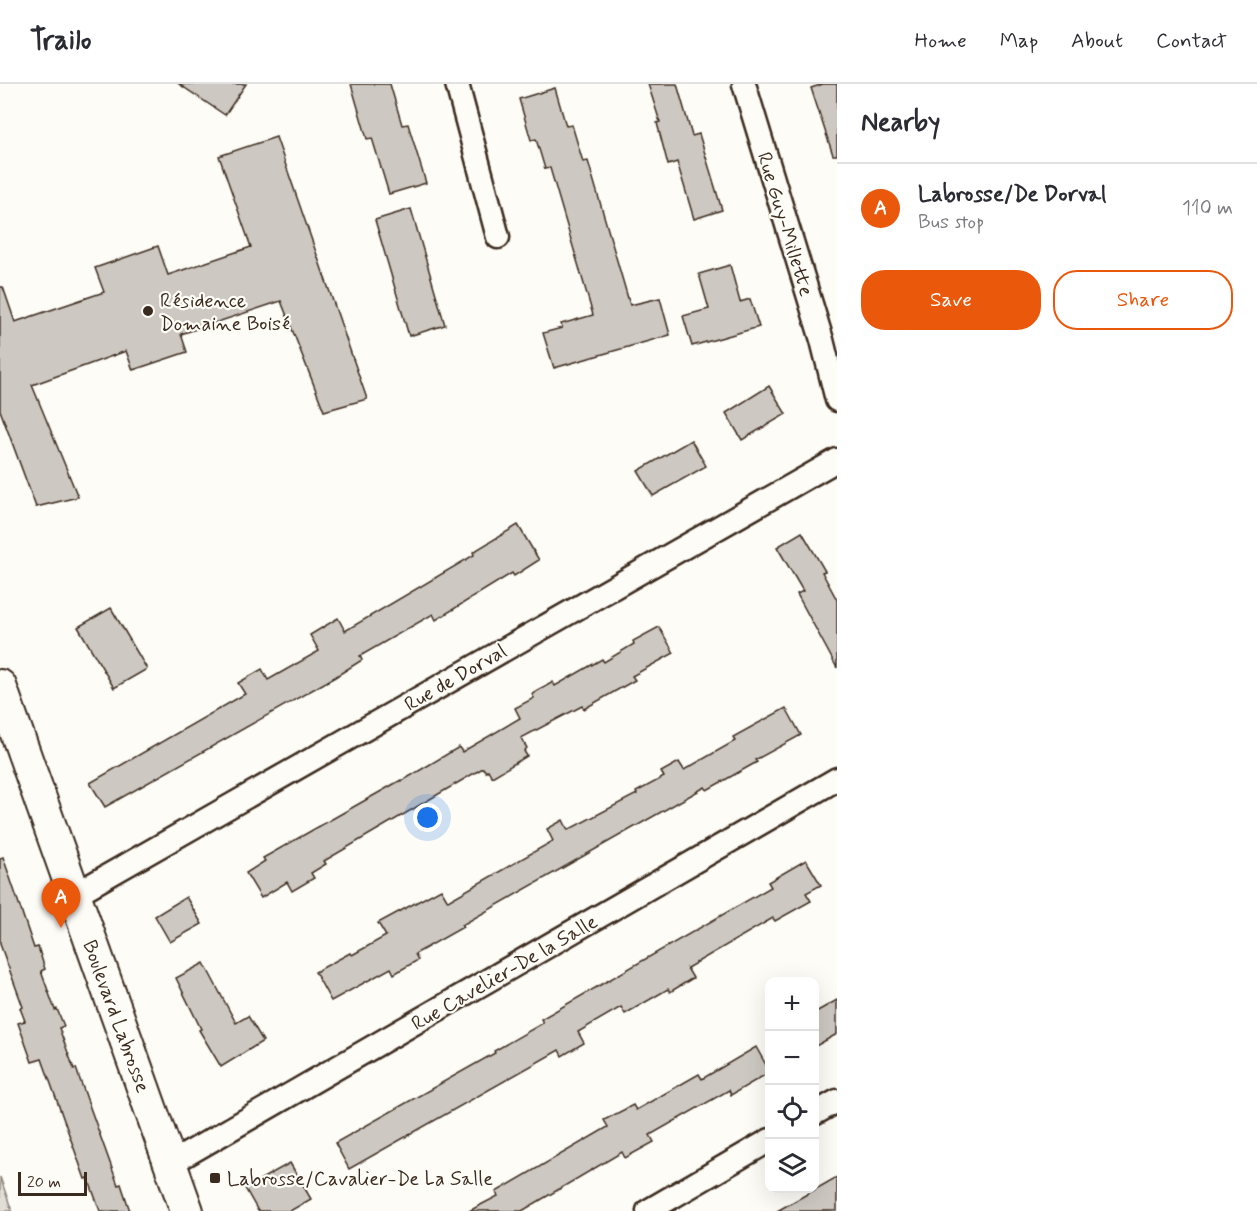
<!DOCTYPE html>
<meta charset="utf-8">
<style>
:root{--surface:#fff;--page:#f7f7f7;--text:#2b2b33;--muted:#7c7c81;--line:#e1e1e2;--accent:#ea580c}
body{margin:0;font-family:Mynerve,sans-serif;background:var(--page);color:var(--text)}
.controls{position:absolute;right:18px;bottom:18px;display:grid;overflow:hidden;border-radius:12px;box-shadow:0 6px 24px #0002}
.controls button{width:54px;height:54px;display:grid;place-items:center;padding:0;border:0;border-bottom:2px solid var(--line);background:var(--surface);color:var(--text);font:30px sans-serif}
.scale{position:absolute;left:18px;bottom:15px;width:69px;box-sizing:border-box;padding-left:6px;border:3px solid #3b2a1e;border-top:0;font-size:16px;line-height:21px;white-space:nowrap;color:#3b2a1e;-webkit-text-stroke:4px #fdfcf7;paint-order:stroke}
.you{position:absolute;left:428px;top:734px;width:21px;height:21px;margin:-15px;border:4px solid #fff;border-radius:50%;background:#1a73e8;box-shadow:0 0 0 9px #1a73e833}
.badge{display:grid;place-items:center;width:39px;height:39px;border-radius:50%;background:var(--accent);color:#fff;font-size:20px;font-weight:700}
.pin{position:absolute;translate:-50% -50px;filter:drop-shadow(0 2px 3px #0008)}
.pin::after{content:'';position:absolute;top:32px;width:21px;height:18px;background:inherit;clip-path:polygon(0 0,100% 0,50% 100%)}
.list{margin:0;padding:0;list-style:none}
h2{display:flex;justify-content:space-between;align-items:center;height:78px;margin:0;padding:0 24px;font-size:26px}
h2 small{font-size:20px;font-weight:400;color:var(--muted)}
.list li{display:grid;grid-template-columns:39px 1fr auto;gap:18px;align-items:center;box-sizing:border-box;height:90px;padding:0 24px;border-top:2px solid var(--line)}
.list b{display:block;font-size:22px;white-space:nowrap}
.list p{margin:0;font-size:20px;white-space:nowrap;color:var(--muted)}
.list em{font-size:20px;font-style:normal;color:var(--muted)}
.actions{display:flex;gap:12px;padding:18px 24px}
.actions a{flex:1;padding:14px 0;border:2px solid var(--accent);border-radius:24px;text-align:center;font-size:21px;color:var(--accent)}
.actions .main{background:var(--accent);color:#fff}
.icon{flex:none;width:33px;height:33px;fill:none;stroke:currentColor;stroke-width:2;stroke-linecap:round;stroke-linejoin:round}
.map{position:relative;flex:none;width:837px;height:1127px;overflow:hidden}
header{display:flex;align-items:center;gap:36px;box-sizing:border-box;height:84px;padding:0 30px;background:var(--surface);border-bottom:2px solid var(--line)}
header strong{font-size:28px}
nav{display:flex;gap:33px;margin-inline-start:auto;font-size:21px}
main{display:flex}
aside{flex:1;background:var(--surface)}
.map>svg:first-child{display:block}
.green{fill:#e1ded7;stroke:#8e847a;stroke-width:1.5}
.building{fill:#cdc8c2;stroke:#3b2a1e;stroke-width:1.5}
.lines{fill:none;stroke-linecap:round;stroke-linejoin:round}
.minor-casing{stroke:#3b2a1e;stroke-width:27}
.secondary-casing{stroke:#3b2a1e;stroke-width:36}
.minor{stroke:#fdfcf7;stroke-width:22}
.secondary{stroke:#fdfcf7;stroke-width:32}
.poi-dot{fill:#3b2a1e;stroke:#fdfcf7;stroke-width:2}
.labels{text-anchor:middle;stroke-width:4.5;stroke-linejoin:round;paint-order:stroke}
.street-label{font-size:20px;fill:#3b2a1e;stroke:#fdfcf7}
.poi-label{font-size:20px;fill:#3b2a1e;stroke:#fdfcf7;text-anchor:start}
</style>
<header>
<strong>Trailo</strong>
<nav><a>Home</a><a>Map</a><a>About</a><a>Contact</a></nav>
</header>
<main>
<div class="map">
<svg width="837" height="1127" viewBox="0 0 837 1127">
<rect width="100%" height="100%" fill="#fdfcf7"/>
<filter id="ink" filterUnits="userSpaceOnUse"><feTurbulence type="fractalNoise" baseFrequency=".0167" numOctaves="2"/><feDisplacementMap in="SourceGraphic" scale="12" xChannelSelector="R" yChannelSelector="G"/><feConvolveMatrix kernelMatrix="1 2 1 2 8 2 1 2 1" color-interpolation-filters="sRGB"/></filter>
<g filter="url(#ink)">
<polygon class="green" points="0,1093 12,1127 0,1127"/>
<g class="building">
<polygon points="179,0 246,0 225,31"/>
<polygon points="351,0 390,0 402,41 408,40 426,99 389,110 372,54 367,55"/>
<polygon points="648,0 677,0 692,52 699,50 722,126 694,135 677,78 668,81 657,39 660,38"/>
<polygon points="823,0 837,0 837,71 833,71 811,4"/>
<polygon points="555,4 566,42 572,41 583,78 588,77 630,221 660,214 670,251 554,284 543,249 562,244 561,240 593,231 550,84 545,85 536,55 531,56 519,15"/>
<polygon points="276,53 367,315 324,327 281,217 181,250 187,268 133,286 126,267 32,301 78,413 36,423 0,326 0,203 3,203 15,238 104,208 95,184 158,162 168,191 251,163 219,72"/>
<polygon points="411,125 445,241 409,252 375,136"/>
<polygon points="730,181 740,218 750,215 759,243 692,262 683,232 709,225 699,190"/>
<polygon points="769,302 786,330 742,356 726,329"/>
<polygon points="691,356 706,382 653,412 638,387"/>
<polygon points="518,441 539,476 514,492 512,489 436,536 433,530 360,572 362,576 335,593 105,723 90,699 245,610 238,599 262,585 268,596 319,567 310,551 338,534 345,547 474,471 473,468"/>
<polygon points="802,448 825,487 822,488 837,516 837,584 797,510 803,507 777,463"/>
<polygon points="111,524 147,585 114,604 78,543"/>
<polygon points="659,543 674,569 632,592 635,596 584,625 582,622 521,654 527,664 524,667 527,672 492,693 488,686 486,688 483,684 324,777 326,780 311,789 314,794 292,807 287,798 261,814 246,789 265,777 263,774 401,696 402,697 459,663 462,668 520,634 515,624 534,614 532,610 553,598 555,602 602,575 604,578 634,560 633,557"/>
<polygon points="786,624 801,651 755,676 757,678 707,706 705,703 462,841 463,843 415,870 418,876 394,890 391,884 331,917 315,888 350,869 352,871 386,852 378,839 441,805 448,817 553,757 547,745 563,736 568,746 637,710 636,708 664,693 661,688 679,678 684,686 735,657 733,653"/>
<polygon points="3,773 34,864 38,863 45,885 41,887 55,926 57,925 64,942 59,944 74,985 76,984 79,993 118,1101 121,1100 130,1127 100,1127 88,1094 85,1095 42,975 32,978 18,939 25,937 20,924 23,923 0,860 0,774"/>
<polygon points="806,776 821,801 806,809 811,817 775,837 773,834 687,884 693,894 670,908 668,905 625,930 621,923 578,948 584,959 562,972 559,966 349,1085 335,1059 495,969 494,967 543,939 541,935 771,803 768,798"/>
<polygon points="186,813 202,840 170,858 155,832"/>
<polygon points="204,879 236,939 248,932 263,957 221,983 199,946 201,945 176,894"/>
<polygon points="837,916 837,950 814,963 814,929"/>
<polygon points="756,963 770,988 731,1011 729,1006 650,1051 654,1058 625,1074 622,1068 522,1127 469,1127 498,1112 496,1108 608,1043 604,1036 633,1021 636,1026 699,990 702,995"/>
<polygon points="290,1079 311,1115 290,1127 258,1127 245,1104"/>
<polygon points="837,1093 837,1127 777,1127"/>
</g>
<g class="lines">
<g class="minor-casing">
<g id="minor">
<polyline points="457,0 498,153"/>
<polyline points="744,0 822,256 837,316"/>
<polyline points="74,811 837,376"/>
<polyline points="814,1030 837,1017"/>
<polyline points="170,1080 837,695"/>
<polyline points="648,1127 770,1056"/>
</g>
</g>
<g class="secondary-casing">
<polyline id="secondary" points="0,602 187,1127"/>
</g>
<use href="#minor" class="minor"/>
<use href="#secondary" class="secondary"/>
</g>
</g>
<g class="poi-dot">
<circle cx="148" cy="227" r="6"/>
<rect x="209" y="1088" width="12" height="12" rx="3"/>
</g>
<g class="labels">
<g class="street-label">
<text transform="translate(786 140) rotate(73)" y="7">Rue Guy-Millette</text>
<text transform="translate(455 593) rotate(-30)" y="7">Rue de Dorval</text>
<text transform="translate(504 888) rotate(-30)" y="7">Rue Cavelier-De la Salle</text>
<text transform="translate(117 932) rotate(70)" y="7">Boulevard Labrosse</text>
</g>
<g class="poi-label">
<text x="160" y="223">Résidence<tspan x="160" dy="23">Domaine Boisé</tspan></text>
<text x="227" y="1101">Labrosse/Cavalier-De La Salle</text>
</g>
</g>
</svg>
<div class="controls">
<button>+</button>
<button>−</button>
<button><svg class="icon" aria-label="locate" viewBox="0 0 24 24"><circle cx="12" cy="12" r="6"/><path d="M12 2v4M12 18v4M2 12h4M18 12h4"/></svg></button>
<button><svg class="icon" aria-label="layers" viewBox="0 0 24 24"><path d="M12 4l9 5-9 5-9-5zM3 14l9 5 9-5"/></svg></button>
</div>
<div class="scale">20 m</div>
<div class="you"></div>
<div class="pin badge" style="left:61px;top:844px">A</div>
</div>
<aside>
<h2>Nearby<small></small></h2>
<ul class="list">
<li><span class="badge">A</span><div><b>Labrosse/De Dorval</b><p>Bus stop</p></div><em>110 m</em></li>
</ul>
<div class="actions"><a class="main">Save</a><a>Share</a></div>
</aside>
</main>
